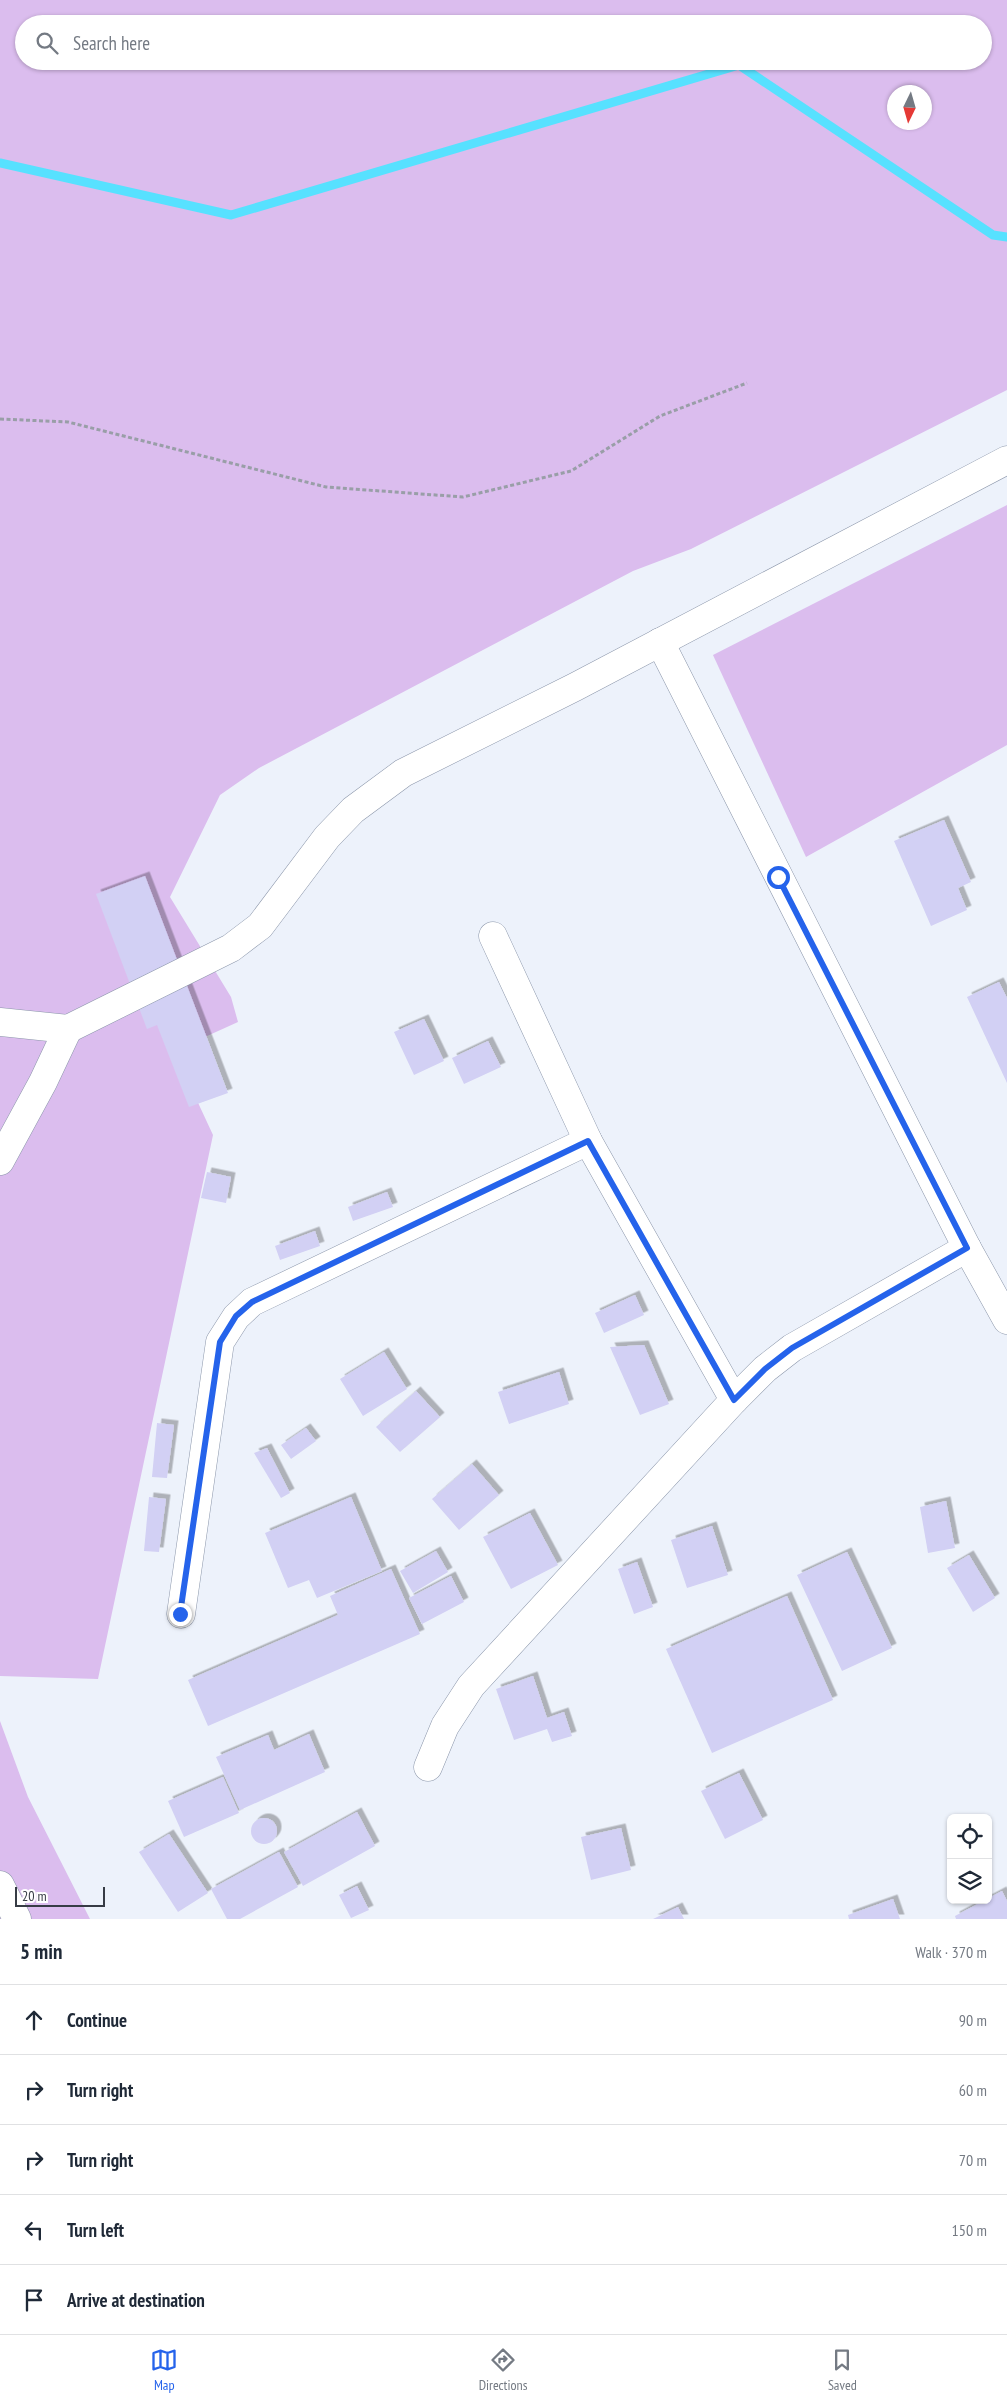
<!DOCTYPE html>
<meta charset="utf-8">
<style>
:root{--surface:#fff;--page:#f6f6f7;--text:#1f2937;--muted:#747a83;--line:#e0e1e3;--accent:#2563eb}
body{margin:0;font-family:"PT Sans Narrow",sans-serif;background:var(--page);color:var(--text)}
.controls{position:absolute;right:15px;bottom:15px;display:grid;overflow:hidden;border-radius:8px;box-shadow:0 1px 4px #0004}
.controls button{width:45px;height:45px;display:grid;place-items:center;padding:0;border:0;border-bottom:1px solid var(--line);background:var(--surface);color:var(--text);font:25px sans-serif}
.compass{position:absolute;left:887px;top:85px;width:45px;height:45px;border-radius:50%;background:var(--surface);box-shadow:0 1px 4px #0004;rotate:185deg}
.scale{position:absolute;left:15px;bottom:12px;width:90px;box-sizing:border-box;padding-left:5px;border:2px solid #373c45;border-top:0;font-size:14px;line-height:18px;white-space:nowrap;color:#373c45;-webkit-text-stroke:4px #fff;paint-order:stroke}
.stop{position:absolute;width:15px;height:15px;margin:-11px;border:4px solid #2563eb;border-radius:50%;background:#fff}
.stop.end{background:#2563eb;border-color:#fff;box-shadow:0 1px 5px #0008}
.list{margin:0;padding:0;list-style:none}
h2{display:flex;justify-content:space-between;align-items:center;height:65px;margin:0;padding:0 20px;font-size:21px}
h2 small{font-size:16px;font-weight:400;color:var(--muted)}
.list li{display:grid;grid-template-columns:32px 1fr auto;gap:15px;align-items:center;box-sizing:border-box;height:70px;padding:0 20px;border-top:1px solid var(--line)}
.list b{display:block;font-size:19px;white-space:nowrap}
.list em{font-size:16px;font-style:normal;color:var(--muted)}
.icon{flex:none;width:28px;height:28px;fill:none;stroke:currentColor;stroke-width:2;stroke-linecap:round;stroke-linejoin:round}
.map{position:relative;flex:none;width:1007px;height:1919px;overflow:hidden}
.search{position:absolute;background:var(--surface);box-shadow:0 1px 4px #0004;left:15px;right:15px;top:15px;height:55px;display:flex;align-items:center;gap:12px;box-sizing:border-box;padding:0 18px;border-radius:28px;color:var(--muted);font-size:19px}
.sheet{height:415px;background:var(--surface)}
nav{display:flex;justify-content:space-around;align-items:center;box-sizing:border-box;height:70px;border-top:1px solid var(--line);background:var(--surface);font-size:14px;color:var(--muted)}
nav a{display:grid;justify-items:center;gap:2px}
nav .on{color:var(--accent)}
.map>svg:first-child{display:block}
.green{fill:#dbbdee;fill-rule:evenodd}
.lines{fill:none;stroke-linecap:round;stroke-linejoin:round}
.stream{stroke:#57e1ff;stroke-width:9}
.building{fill:#d2d0f4;filter:url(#shadow)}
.minor-casing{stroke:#8b96aa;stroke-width:29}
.path{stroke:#999ea7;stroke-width:3;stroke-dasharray:4 2.5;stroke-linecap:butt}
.minor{stroke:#fff;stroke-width:28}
.route{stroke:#2563eb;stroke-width:6}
</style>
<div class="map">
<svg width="1007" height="1919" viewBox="0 0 1007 1919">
<defs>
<filter id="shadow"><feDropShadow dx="4.5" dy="-4.5" stdDeviation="0" flood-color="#0004"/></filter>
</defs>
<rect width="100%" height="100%" fill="#edf2fb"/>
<g class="green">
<path d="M 0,0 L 1007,0 L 1007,390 L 691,549 L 633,571 L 259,768 L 220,795 L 170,897 L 231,997 L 238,1022 L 174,1051 L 213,1135 L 98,1679 L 0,1676 ZM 24,24 L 983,24 L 983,61 L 24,61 ZM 894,92 L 924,92 L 924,122 L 894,122 Z"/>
<polygon points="1007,505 1007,745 806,857 713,655"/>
<polygon points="0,1721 28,1797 90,1919 0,1919"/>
</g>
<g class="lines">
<polyline class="stream" points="0,163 231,215 739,65 993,235 1007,237"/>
</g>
<g class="building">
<polygon points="944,820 971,882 958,888 967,910 931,926 894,841"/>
<polygon points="145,876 228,1093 189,1107 157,1025 147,1029 96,894"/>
<polygon points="999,982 1007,998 1007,1083 967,997"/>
<polygon points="424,1019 444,1061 414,1075 394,1032"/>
<polygon points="488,1041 501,1067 464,1084 452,1058"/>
<polygon points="207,1172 231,1177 226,1203 201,1198"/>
<polygon points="387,1192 393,1207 353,1221 348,1207"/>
<polygon points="315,1231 320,1246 280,1260 275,1246"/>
<polygon points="635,1295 644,1315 604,1333 595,1313"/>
<polygon points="644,1345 669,1404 640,1415 610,1347"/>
<polygon points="384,1352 407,1389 363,1416 340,1379"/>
<polygon points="559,1372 569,1404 509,1424 498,1392"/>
<polygon points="416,1391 440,1417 400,1452 376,1427"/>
<polygon points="157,1423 174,1425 167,1478 152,1477"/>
<polygon points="306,1428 316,1441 291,1459 281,1445"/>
<polygon points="267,1448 290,1493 281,1498 254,1453"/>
<polygon points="472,1464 499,1495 459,1530 432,1499"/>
<polygon points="149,1497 166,1499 159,1552 144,1551"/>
<polygon points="351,1497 382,1571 317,1598 309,1580 288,1588 265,1533"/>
<polygon points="946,1501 955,1548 928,1553 920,1507"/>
<polygon points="530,1513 558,1565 511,1589 483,1537"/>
<polygon points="712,1526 728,1575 687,1588 671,1540"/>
<polygon points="436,1551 448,1572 413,1593 400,1571"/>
<polygon points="847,1552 892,1648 842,1671 797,1575"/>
<polygon points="969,1555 995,1598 973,1612 947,1568"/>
<polygon points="637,1562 653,1607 634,1614 618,1569"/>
<polygon points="391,1569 420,1634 208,1726 188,1680 338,1615 330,1596"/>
<polygon points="451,1576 464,1602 422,1624 409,1598"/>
<polygon points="787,1596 833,1700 712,1753 666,1649"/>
<polygon points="533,1676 547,1718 564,1712 572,1736 552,1742 547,1729 514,1740 496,1689"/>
<polygon points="309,1734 325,1772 240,1810 216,1757 268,1735 274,1750"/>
<polygon points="739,1773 763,1820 725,1839 701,1791"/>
<polygon points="223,1777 239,1813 184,1837 168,1801"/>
<polygon points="357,1812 375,1846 303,1886 284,1852"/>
<circle cx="264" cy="1831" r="13"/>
<polygon points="621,1828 631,1870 591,1880 581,1837"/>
<polygon points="169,1834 208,1893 178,1912 139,1852"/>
<polygon points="279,1852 298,1887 240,1919 227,1919 211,1889"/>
<polygon points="357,1886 369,1910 351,1918 339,1895"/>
<polygon points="1002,1891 1007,1901 1007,1919 956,1919 955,1916"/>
<polygon points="893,1899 900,1919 849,1919 848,1915"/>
<polygon points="678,1907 684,1919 653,1919"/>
</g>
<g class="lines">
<g class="minor-casing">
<g id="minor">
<polyline points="660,642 967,1248 1007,1320"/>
<polyline points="493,936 588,1141 734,1400"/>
<polyline points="0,1022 68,1029 43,1082 0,1161"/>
<polyline points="68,1029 231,948 260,926 327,837 353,810 403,773 575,687 1007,460"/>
<polyline points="181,1614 220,1342 236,1317 252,1302 588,1141"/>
<polyline points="428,1767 445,1726 471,1686 734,1400 765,1369 792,1348 967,1248"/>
<polyline points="0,1885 17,1919"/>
</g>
</g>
<polyline class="path" points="0,419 68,422 326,487 463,497 571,471 660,416 747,383"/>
<use href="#minor" class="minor"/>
</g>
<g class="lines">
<polyline class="route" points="180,1614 220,1342 236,1316 252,1302 588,1141 734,1400 765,1369 792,1348 967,1248 778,877"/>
</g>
</svg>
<div class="controls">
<button><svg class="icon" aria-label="locate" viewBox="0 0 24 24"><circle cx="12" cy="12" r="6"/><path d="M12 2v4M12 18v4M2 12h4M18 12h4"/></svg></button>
<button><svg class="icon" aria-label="layers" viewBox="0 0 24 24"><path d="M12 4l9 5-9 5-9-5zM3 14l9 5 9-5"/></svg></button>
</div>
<svg class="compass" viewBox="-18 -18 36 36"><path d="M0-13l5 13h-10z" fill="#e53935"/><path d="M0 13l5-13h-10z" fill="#747a83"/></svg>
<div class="scale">20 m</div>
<div class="stop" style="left:778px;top:877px"></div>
<div class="stop end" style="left:180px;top:1614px"></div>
<div class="search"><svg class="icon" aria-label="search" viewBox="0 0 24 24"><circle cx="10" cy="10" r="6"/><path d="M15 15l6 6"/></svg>Search here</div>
</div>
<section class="sheet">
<h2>5 min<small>Walk · 370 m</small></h2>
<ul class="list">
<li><svg class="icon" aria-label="ahead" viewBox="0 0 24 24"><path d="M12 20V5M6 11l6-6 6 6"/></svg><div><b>Continue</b></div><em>90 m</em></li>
<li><svg class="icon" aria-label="right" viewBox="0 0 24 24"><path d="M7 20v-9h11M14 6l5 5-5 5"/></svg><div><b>Turn right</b></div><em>60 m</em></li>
<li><svg class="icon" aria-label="right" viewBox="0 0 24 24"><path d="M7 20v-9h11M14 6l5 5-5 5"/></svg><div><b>Turn right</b></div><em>70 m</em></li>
<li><svg class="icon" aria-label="left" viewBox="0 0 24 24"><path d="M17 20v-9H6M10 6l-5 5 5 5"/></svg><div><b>Turn left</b></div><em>150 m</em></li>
<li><svg class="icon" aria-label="arrive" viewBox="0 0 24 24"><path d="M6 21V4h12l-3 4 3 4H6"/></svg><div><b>Arrive at destination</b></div></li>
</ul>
</section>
<nav>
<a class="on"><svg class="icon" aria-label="map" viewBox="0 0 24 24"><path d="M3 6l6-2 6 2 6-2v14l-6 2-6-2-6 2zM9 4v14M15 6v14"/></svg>Map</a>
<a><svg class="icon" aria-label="directions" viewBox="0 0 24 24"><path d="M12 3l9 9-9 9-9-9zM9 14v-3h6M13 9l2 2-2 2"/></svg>Directions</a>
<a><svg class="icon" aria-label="saved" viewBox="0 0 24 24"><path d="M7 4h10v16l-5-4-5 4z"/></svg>Saved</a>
</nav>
